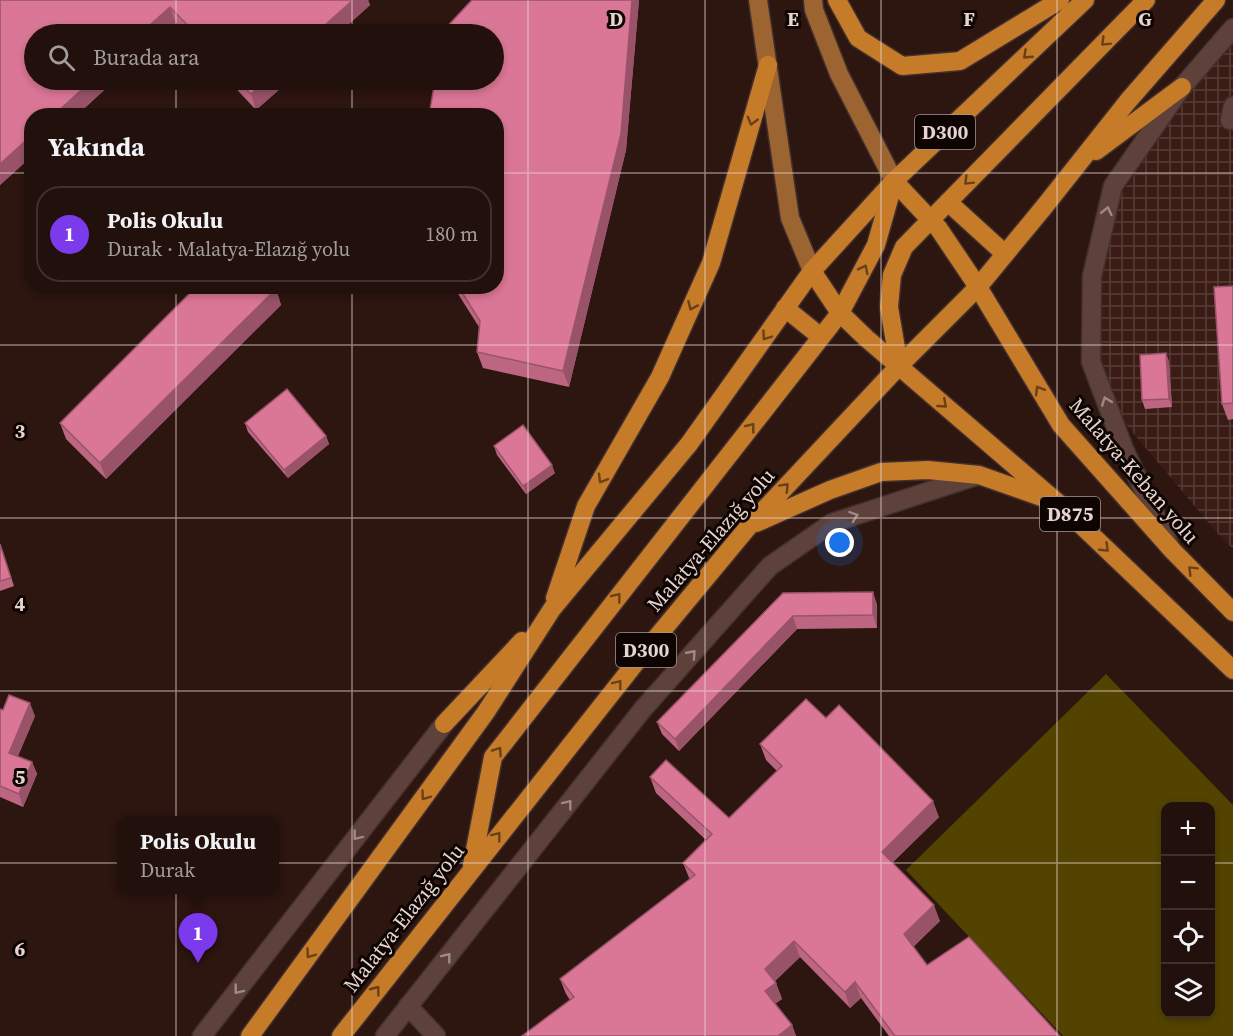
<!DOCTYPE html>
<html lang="tr">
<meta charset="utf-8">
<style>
:root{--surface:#22100c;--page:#2e1e1a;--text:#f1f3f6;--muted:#a29d9d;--line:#3f302d;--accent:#7c3aed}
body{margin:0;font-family:"Source Serif 4",serif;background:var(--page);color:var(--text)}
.controls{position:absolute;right:18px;bottom:18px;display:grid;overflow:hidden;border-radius:12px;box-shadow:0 3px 9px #0003}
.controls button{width:54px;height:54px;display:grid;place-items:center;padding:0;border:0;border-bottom:2px solid var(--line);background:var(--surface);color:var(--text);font:30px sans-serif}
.you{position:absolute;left:840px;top:543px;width:21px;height:21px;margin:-15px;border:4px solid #fff;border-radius:50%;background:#1a73e8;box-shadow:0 0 0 9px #1a73e833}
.badge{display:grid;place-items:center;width:39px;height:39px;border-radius:50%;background:var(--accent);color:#fff;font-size:20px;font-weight:700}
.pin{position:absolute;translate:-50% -50px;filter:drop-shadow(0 2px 3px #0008)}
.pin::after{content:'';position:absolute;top:32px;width:21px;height:18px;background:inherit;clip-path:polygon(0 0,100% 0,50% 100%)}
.popup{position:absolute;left:117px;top:816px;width:162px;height:78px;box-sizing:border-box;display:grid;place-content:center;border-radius:12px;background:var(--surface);filter:drop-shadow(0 2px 4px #0005);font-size:20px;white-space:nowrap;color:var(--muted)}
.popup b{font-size:22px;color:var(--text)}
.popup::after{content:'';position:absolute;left:50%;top:100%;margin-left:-12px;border:12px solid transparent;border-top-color:var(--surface)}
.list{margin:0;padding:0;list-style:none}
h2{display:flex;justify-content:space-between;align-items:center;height:78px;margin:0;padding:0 24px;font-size:26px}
h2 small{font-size:20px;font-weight:400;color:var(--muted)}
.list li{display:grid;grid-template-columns:39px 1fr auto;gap:18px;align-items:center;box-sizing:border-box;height:96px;margin:0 12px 12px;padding:0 12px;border:2px solid var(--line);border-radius:24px}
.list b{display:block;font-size:22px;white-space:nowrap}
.list p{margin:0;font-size:20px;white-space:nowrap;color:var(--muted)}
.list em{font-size:20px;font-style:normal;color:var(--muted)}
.icon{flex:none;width:33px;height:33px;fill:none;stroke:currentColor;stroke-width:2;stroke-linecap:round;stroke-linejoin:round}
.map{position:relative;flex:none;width:1233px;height:1036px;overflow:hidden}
.search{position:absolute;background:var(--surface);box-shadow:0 3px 9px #0003;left:24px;top:24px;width:480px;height:66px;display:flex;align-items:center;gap:15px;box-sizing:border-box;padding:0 21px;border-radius:33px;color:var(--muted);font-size:22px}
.panel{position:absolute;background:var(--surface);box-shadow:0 3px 9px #0003;left:24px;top:108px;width:480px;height:186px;border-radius:24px}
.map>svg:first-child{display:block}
.industrial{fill:url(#industrial-grid)}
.green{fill:#524300;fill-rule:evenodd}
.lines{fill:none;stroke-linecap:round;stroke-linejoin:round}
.minor-casing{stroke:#42302f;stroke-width:21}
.major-casing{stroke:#42302f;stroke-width:21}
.highway-casing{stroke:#42302f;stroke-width:21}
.minor{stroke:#5d413a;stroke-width:18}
.major{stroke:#9c6430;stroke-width:18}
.highway{stroke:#c67b29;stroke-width:18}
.wall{fill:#bc6681}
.shaded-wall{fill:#995369}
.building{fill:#db7796;stroke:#995369;stroke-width:1.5}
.oneway{stroke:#6a4016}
.oneway2{stroke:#a18a85}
.grid{fill:none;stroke:#e5d4d0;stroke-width:1.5;stroke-opacity:0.55}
.labels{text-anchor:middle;stroke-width:6;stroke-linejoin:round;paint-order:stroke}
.shield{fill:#0e0503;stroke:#a49692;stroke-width:1.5}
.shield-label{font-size:20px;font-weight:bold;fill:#e5d4d0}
.street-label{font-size:21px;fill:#e5d4d0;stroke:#0e0503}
.grid-label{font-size:20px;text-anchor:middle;font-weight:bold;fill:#e5d4d0;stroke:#0e0503;stroke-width:6;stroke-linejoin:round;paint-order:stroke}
</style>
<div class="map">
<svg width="1233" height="1036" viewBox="0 0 1233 1036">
<defs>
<pattern id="industrial-grid" width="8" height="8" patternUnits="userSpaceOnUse" patternTransform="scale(1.5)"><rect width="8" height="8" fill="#3b1c15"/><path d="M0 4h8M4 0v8" fill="none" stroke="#573c36"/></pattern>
</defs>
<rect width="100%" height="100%" fill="#2d1510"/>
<polygon class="industrial" points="1233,39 1233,549 1219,535 1118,415 1100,358 1101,278 1121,194 1188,94"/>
<path class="green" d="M 1106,674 L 1233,805 L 1233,1036 L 1063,1036 L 906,870 ZM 1166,806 L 1210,806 L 1210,1014 L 1166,1014 Z"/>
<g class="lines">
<g class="minor-casing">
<g id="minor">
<polyline points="1233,106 1230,120 1233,120"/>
<polyline points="1169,544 1124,449 1091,362 1092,276 1113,186 1182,87 1233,28"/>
<polyline points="408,1006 436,1036"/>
<polyline points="202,1036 444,724"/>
<polyline points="385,1036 643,709 770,566 832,523 979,475"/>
</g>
</g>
<g class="major-casing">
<g id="major">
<polyline points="758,0 790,218 812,271"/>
<polyline points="813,0 814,10 839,74 894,181"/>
</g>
</g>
<g class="highway-casing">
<g id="highway">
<polyline points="837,0 858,38 902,66 960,61 1060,0"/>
<polyline points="1096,151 1182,87"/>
<polyline points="894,181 939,229 978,287 1061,425 1173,551 1233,612"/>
<polyline points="948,202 1005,254"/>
<polyline points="812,271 840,313 866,338 1057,502 1233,670"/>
<polyline points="785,308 821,337"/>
<polyline points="899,366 889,307 892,275 904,247 1146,0"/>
<polyline points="756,523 830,490 881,472 928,470 979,475 1047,499"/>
<polyline points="555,598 586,506 660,377 711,263 768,65"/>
<polyline points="444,724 522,641"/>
<polyline points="472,865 493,757 840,313 876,245 893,185"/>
<polyline points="250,1036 486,712 552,609 689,444 812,271 894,181 1085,0"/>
<polyline points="341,1036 637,661 749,526 899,366 978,287 1044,207 1128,101 1216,0"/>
</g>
</g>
<use href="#minor" class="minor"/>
<use href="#major" class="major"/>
<use href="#highway" class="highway"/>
</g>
<g class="wall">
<polygon points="0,0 368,0 370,5 338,34 187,34 176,23 164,34 34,34 34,80 115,80 76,116 32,116 32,156 0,185"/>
<polygon points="472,0 639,0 626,150 569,387 483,368 477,352 479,327 453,286 496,286"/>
<polygon points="228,80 290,80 256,110"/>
<polygon points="1233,286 1233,419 1228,420 1222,404"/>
<polygon points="276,289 281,305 106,479 66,439 60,423"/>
<polygon points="1166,353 1169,362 1172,407 1145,409 1142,400"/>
<polygon points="245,423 326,436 329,444 288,478 248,432"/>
<polygon points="494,446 555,473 526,494 497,455"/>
<polygon points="0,544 14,586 0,591"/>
<polygon points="783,593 877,604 877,628 797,629 679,751 662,734 657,722"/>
<polygon points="0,709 35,716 18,756 32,762 37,774 23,807 0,797"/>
<polygon points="826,718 939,817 892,863 940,921 913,947 927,965 1060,1036 889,1036 861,998 850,1008 800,957 775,981 782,999 775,1004 792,1025 796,1036 522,1036 570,1000 566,994 560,979 690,880 683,863 706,840 656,793 650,777 729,818 777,771 766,760 760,744"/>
</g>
<g class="shaded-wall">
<polygon points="353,0 368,0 370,5 338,34 315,34"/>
<polygon points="632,0 639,0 626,150 569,387 563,371"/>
<polygon points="170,7 176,23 164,34 140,34"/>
<polygon points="92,80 115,80 76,116 53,116"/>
<polygon points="266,80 290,80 256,110 251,94"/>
<polygon points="32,135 32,156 0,185 0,164"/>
<polygon points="276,289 281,305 106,479 100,463"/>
<polygon points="1166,353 1169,362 1172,407 1169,399"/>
<polygon points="326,436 329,444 288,478 284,470"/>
<polygon points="552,465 555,473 526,494 523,486"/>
<polygon points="873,592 877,604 877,628 873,615"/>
<polygon points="793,616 797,629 679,751 675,739"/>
<polygon points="30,703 35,716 14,765 9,753"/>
<polygon points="32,762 37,774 23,807 19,794"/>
<polygon points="933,801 939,817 887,868 882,852"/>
<polygon points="934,905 940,921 910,950 904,934"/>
<polygon points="794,941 800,957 771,985 765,969"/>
<polygon points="855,982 861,998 850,1008 845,992"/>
<polygon points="776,983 782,999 771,1006 765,991"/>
<polygon points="792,1025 796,1036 778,1036"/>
</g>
<g class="building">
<polygon points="0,0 353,0 315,34 196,34 170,7 140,34 34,34 34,80 92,80 53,116 32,116 32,135 0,164"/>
<polygon points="472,0 632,0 621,134 563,371 477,352 480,321 458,286 496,286 496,116 429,116 435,80 494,80 494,34 442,34 443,31"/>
<polygon points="237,80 266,80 251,94"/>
<polygon points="197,286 273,286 276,289 100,463 60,423"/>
<polygon points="1233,286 1233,403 1222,404 1214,287"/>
<polygon points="1166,353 1169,399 1142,400 1140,355"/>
<polygon points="287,389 326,436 284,470 245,423"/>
<polygon points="523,425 552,465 523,486 494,446"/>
<polygon points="0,544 11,578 0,581"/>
<polygon points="873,592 873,615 793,616 675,739 657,722 783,593"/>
<polygon points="9,695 30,703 9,753 32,762 19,794 0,786 0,709 3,710"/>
<polygon points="806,699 826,718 839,705 933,801 882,852 934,905 904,934 927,965 969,937 1060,1036 895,1036 855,982 845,992 794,941 765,969 776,983 765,991 792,1025 778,1036 522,1036 574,997 560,979 695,875 683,863 712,834 650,777 666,760 729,818 782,766 760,744"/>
</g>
<defs><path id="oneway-chevron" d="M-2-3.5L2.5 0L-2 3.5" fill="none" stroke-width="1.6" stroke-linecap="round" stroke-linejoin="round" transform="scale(1.5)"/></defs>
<g class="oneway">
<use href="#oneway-chevron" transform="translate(1105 42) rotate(135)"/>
<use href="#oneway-chevron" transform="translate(1027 55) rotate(137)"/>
<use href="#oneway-chevron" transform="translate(752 121) rotate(106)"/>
<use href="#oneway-chevron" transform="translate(968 181) rotate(135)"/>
<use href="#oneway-chevron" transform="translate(864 269) rotate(-63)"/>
<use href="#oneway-chevron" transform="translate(692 306) rotate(114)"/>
<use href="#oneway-chevron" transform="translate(766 336) rotate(125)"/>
<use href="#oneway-chevron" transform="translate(1039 390) rotate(-121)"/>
<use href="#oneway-chevron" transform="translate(943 404) rotate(41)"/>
<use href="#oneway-chevron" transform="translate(751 427) rotate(-52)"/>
<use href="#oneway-chevron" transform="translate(602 479) rotate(120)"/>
<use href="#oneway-chevron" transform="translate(785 487) rotate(-47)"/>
<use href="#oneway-chevron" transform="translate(1105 548) rotate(44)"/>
<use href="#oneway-chevron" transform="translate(1192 570) rotate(-135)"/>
<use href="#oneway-chevron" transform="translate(617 597) rotate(-52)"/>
<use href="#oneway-chevron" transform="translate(618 684) rotate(-52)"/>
<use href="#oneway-chevron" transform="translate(498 751) rotate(-56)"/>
<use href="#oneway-chevron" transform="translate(425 796) rotate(126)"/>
<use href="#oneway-chevron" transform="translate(497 836) rotate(-52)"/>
<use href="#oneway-chevron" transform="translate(310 954) rotate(126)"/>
<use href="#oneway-chevron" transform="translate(376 990) rotate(-53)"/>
</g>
<g class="oneway2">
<use href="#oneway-chevron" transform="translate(1107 211) rotate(-77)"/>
<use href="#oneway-chevron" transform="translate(1106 401) rotate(-111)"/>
<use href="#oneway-chevron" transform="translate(854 516) rotate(-19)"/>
<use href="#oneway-chevron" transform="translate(692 654) rotate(-48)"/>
<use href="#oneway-chevron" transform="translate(568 804) rotate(-52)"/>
<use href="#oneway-chevron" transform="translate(357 836) rotate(128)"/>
<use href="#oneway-chevron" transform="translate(447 957) rotate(-52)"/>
<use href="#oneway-chevron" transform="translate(238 990) rotate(128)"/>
</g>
<path class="grid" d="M 176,0 L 176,34M 352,0 L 352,34M 528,0 L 528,1036M 705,0 L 705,1036M 881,0 L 881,1036M 1057,0 L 1057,1036M 176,80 L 176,116M 352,80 L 352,116M 0,173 L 32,173M 496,173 L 1233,173M 176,286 L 176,1036M 352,286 L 352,1036M 0,345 L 1233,345M 0,518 L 1233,518M 0,691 L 1233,691M 0,863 L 1166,863M 1210,863 L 1233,863"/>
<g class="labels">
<g class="shield">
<rect x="915" y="115" width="60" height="34" rx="4.5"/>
<rect x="1040" y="497" width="60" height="34" rx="4.5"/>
<rect x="616" y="633" width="60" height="34" rx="4.5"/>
</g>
<g class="shield-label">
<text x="945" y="139">D300</text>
<text x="1070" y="521">D875</text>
<text x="646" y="657">D300</text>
</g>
<g class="street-label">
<text transform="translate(1134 471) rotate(49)" y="7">Malatya-Keban yolu</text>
<text transform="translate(711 540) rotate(-49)" y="7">Malatya-Elazığ yolu</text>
<text transform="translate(404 918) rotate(-52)" y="7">Malatya-Elazığ yolu</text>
</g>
</g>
<g class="grid-label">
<text x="616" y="26">D</text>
<text x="793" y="26">E</text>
<text x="969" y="26">F</text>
<text x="1145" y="26">G</text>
<text x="20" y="438">3</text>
<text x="20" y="611">4</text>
<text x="20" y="784">5</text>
<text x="20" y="956">6</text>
</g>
</svg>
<div class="controls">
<button>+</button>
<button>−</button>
<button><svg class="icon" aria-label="locate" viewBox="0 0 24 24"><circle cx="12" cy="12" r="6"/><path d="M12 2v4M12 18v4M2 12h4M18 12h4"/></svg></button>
<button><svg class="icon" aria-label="layers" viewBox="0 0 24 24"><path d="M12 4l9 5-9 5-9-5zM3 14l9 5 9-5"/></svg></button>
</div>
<div class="you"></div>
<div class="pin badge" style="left:198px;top:963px">1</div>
<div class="popup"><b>Polis Okulu</b>Durak</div>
<div class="search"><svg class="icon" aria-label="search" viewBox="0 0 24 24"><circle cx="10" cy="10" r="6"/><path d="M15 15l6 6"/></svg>Burada ara</div>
<section class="panel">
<h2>Yakında<small></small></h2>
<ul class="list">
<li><span class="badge">1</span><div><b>Polis Okulu</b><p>Durak · Malatya-Elazığ yolu</p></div><em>180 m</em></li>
</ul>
</section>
</div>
